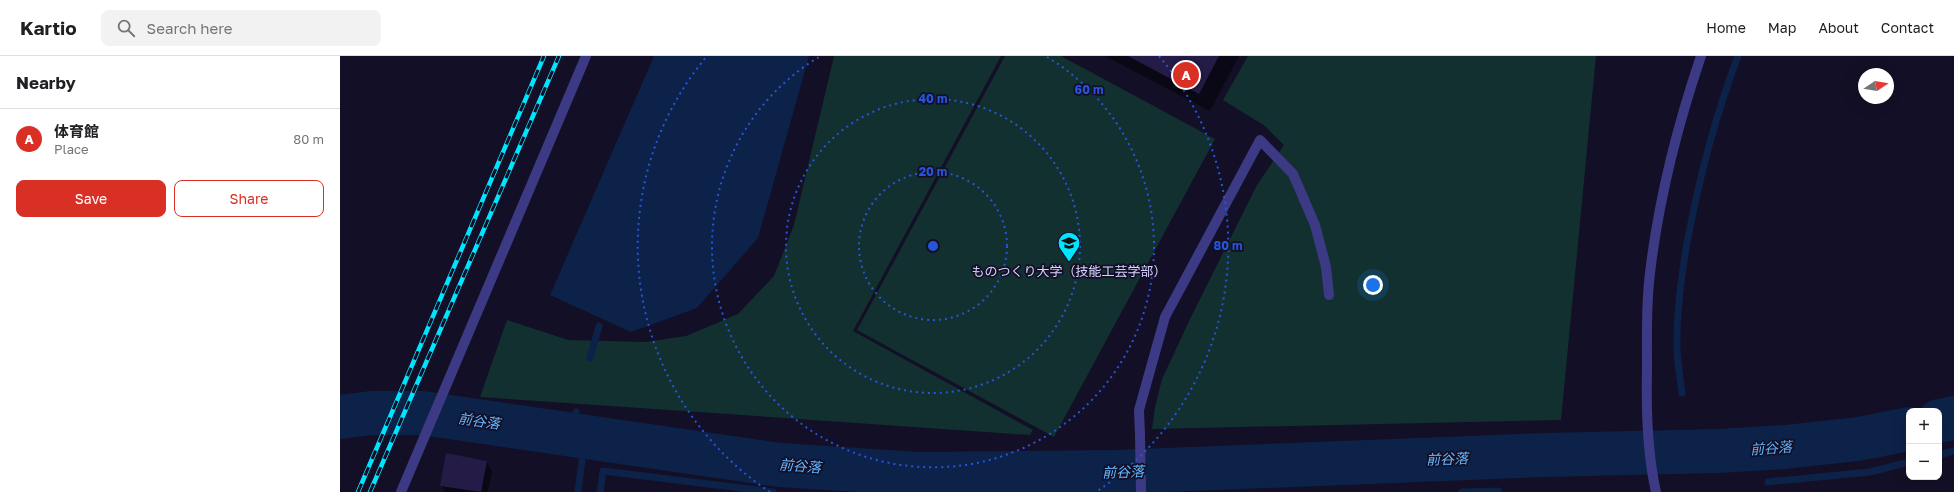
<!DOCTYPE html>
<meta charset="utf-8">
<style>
:root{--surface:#fff;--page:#f2f2f2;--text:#202124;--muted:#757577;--line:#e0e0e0;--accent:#d93025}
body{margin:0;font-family:"Golos Text","Noto Sans JP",sans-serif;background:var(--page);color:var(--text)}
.controls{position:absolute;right:12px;bottom:12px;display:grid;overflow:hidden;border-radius:8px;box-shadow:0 4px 16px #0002}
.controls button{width:36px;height:36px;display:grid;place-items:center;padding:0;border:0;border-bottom:1px solid var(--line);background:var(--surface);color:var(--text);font:20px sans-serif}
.compass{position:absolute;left:1518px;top:12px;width:36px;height:36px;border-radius:50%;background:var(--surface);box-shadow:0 4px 16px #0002;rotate:78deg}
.you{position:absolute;left:1033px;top:229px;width:14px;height:14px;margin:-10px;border:3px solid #fff;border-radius:50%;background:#1a73e8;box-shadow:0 0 0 6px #1a73e833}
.badge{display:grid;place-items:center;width:26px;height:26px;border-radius:50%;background:var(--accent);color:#fff;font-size:13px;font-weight:700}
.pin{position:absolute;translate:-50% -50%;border:2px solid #fff;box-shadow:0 1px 4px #0006}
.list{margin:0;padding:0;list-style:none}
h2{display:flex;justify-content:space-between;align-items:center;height:52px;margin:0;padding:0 16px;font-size:17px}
h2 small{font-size:13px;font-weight:400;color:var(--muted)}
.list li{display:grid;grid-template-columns:26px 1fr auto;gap:12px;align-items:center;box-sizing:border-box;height:60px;padding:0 16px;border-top:1px solid var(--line)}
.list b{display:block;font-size:15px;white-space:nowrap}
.list p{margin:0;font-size:13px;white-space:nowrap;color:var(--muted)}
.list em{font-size:13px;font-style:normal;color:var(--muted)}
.actions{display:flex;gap:8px;padding:12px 16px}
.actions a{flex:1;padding:9px 0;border:1px solid var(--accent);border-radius:8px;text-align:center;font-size:14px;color:var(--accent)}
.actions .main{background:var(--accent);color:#fff}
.icon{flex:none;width:22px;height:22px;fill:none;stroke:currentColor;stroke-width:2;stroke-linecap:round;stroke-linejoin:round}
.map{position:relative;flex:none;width:1614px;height:436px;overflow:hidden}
header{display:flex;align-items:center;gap:24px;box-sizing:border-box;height:56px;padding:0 20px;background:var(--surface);border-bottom:1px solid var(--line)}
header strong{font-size:19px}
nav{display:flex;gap:22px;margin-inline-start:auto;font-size:14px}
.search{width:280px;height:36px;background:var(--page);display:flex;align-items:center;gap:10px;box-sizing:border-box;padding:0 14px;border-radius:8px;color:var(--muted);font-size:15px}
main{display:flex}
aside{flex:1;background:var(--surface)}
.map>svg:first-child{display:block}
.green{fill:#12302f}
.water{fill:#0c2248}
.shadow{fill:#0007}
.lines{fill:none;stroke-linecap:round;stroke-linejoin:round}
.stream{stroke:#0c2248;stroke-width:7}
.river{stroke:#0c2248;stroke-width:44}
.building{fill:#241b47}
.service{stroke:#3d3a85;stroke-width:10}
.minor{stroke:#3d3a85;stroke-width:10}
.tertiary{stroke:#3d3a85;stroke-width:10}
.rail-casing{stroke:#00e5ff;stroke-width:4.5}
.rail{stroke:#130f26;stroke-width:3;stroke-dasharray:9;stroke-linecap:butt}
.ring{fill:none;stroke:#2655da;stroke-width:2;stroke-dasharray:2 4}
.labels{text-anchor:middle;stroke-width:3.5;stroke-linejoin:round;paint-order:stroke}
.poi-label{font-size:13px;fill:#d9d4ff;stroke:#130f26}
.water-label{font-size:14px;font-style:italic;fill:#62b6ff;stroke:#130f26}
.centre{fill:#2655da;stroke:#130f26;stroke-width:2}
.ring-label{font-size:12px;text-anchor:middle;font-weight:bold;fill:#2655da;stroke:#130f26;stroke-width:3.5;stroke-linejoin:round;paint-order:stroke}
</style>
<header>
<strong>Kartio</strong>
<div class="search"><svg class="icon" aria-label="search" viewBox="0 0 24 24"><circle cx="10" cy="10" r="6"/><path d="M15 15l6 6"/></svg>Search here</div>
<nav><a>Home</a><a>Map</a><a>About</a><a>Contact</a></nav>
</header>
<main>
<aside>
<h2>Nearby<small></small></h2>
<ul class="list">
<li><span class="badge">A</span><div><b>体育館</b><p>Place</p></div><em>80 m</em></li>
</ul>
<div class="actions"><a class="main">Save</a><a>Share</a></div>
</aside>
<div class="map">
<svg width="1614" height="436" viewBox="0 0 1614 436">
<rect width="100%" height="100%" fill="#130f26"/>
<g class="green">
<polygon points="494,0 661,0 513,275 693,374 690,379 140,341 167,264 228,284 305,286 346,280 398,258 434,220 454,169"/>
<polygon points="665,0 721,0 875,83 714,381 517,274"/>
<polygon points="908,0 1256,0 1221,364 812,373 815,351 822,323 850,263 917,129 944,89 925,70 883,44"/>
</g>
<polygon class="water" points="314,0 469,0 418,182 357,252 291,276 210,239"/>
<g class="shadow">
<polygon points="765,0 899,0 870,55"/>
<polygon points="146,405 152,415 148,436 105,436 101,430"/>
</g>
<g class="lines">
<g class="stream">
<polyline points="250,302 259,270"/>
<path d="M 1342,337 C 1340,323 1338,309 1337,295 C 1336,259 1341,222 1347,187 C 1359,122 1375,61 1398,0"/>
<polyline points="231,378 236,356"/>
<polyline points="1350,381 1353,396"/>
<polyline points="1599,399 1614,395"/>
<polyline points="1428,426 1530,416 1569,406"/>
<polyline points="238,436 245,380"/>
<polyline points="260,436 263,415 433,436"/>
<polyline points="1122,436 1158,435"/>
</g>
<g class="river">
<polyline points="0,361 31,357 82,357 440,409 578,418 775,416 1205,399 1379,395 1445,391 1518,383 1569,373"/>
<polyline points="1599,365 1614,362"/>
</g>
</g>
<g class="building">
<polygon points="788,0 879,0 859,38"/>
<polygon points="106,397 147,405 141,436 100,430"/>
</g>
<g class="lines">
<polyline class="service" points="800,379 799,354 825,261 920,84 953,118 975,169 986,211 989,239"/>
<g class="minor">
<polyline points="800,379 801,436"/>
<polyline points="61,436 246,0"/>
</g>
<path class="tertiary" d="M 1316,436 C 1307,396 1306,356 1307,315 C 1307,280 1306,244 1311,209 C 1320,138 1338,68 1361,0"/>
<g class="rail-casing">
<g id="rail">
<polyline points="18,436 204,0"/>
<polyline points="30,436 219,0"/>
</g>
</g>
<use href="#rail" class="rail"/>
</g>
<g class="ring">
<circle cx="593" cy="190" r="74"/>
<circle cx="593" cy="190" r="147"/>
<path d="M707 1A221 221 0 1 1 479 1"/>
<path d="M430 436A295 295 0 0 1 367 0M819 0A295 295 0 0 1 756 436"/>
</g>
<defs>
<g id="university-pin" transform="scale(1.15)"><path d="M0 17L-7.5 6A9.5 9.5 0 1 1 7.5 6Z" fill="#00e5ff" stroke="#130f26"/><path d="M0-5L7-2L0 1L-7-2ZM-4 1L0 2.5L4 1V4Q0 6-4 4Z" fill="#111"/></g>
</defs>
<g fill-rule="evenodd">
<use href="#university-pin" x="729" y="187"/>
</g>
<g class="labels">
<g class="poi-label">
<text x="729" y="220">ものつくり大学（技能工芸学部）</text>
</g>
<g class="water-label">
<text transform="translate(139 365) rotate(8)" y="5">前谷落</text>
<text transform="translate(1431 392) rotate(-4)" y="5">前谷落</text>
<text transform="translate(1107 403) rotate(-2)" y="5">前谷落</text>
<text transform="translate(460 410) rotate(5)" y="5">前谷落</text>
<text transform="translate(783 416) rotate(-2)" y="5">前谷落</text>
</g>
</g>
<circle cx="593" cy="190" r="6" class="centre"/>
<g class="ring-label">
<text x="749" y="38">60 m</text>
<text x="593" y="47">40 m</text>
<text x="593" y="120">20 m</text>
<text x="888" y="194">80 m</text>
</g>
</svg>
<div class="controls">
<button>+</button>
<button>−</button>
</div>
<svg class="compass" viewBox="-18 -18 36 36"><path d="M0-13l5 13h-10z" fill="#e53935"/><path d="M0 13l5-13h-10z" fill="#757577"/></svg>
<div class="you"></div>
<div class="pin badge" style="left:846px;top:19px">A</div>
</div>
</main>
